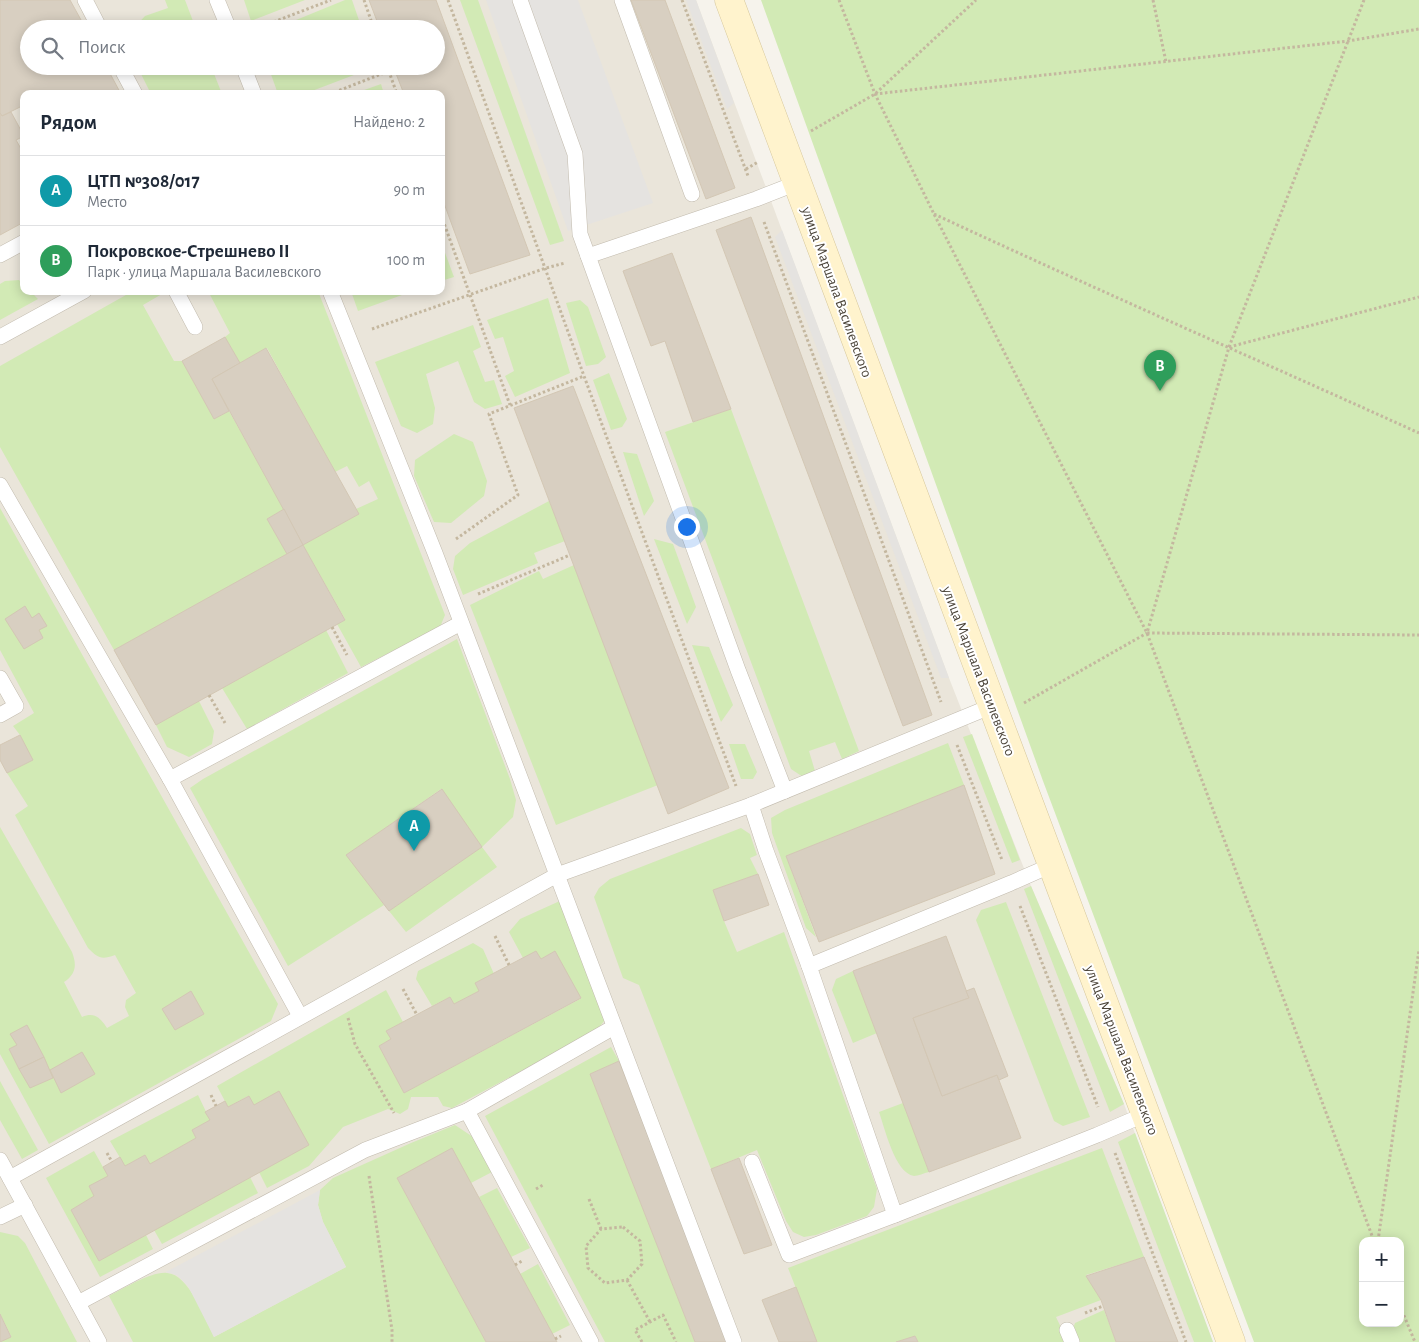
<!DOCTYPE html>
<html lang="ru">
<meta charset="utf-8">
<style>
:root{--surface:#fff;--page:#f6f6f7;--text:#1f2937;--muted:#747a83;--line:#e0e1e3;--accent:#db2777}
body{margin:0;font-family:"Alegreya Sans",sans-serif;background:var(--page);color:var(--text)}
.controls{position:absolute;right:15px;bottom:15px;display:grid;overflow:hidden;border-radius:10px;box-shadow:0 2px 12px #0003}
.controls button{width:45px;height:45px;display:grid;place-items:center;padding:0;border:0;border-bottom:1px solid var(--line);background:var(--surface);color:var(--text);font:25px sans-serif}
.you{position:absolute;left:686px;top:526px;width:18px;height:18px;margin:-12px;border:4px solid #fff;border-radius:50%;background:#1a73e8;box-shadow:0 0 0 8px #1a73e833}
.badge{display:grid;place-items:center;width:32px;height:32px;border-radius:50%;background:var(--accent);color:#fff;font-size:16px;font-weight:700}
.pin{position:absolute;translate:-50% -41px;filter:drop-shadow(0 1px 2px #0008)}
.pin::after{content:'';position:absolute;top:26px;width:18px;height:15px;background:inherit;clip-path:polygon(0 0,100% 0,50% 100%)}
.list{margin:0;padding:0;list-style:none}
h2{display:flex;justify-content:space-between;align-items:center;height:65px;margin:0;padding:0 20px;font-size:21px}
h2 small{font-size:16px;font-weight:400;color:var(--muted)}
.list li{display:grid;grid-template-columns:32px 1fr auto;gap:15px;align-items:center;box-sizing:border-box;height:70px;padding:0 20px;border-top:1px solid var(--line)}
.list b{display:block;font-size:19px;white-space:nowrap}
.list p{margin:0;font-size:16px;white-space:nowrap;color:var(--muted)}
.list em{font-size:16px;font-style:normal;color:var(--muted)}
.icon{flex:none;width:28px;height:28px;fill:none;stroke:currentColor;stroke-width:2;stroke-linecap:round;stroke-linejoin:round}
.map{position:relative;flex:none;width:1419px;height:1342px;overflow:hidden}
.search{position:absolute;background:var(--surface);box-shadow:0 2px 12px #0003;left:20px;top:20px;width:425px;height:55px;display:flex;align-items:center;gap:12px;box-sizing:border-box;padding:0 18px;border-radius:28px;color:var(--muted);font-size:19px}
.panel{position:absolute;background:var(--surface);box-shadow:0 2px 12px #0003;left:20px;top:90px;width:425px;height:205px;border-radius:10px}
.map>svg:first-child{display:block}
.residential{fill:#eae5da;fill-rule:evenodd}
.green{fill:#d2eab5;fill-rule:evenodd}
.parking{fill:#e5e3e0}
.building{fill:#d8cfc1;stroke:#d3c7b4}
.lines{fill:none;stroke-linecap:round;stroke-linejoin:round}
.service-casing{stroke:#c2bbae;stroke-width:16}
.secondary-casing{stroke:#d6c79b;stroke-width:29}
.path{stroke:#c4b79f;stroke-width:3;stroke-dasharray:2.5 2.5;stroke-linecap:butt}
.service{stroke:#fff;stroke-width:15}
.secondary{stroke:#fff3cd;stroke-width:28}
.labels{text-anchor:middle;stroke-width:4;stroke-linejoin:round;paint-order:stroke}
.street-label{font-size:15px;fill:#4b4439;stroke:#fff}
</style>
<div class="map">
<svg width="1419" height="1342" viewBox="0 0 1419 1342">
<rect width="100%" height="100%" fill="#f6f3ec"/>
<path class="residential" d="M 0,0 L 696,0 L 949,678 L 1031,886 L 1124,1104 L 1213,1342 L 0,1342 ZM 29,29 L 436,29 L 436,66 L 29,66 ZM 24,94 L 441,94 L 441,291 L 24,291 Z"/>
<g class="green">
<polygon points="165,0 185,0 196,29 133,29 145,16 168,8"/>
<polygon points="244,0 305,0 251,21"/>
<polygon points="345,0 352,0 362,29 274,29"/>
<polygon points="460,0 478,0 564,241 550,245"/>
<path d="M 761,0 L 1419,0 L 1419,1342 L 1254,1342 L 1043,781 ZM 1363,1241 L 1400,1241 L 1400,1323 L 1363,1323 Z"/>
<polygon points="137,66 211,66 222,94 151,94"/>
<polygon points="268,66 375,66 375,67 304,94 278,94"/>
<polygon points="381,84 384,94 353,94"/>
<polygon points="441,242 454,277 441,281"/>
<polygon points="19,280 24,285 24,291 30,291 38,299 0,320 0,284 5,281"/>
<polygon points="133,291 160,291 162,294 143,305 174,361 182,361 214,419 229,411 284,509 267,519 287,554 114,650 0,447 0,366"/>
<polygon points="208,291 318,291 445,615 440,627 361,667 337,624 345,619 303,545 359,514 356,509 378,499 369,481 359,487 347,466 335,472 267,348 240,363 225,337 230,333"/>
<polygon points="351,291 413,291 358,311"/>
<polygon points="548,298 570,373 515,397 505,376 514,371 503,337 495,339 487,320"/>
<polygon points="580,300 588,307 606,357 598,364 586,366 566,303"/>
<polygon points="473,325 481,347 473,351 485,382 494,380 502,404 485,409 474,402 458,361 426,374 435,408 433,424 417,433 401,426 375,362"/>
<polygon points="609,373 627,419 622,427 611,430 593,380"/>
<polygon points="731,409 859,751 842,759 835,742 809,751 815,771 803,777 791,769 665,432"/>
<polygon points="454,434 473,442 487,481 484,496 451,523 434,522 414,476 415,460"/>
<polygon points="623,452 637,454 654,501 644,516"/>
<polygon points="549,501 565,541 534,553 538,563 463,595 453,569 455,556 470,543"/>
<path d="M 0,508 L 278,1004 L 271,1021 L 49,1144 L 0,1054 L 0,827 L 72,952 C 77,965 76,974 64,982 L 82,1017 C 94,1012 100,1017 107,1028 L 129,1016 L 125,1007 L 126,1000 L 136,993 L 115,955 C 101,960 98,958 88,948 L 15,815 L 28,806 L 7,773 L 32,760 L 20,735 L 13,726 L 34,713 L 0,650 Z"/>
<polygon points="654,539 673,544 696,607 687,624"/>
<polygon points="574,565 658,785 556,825 470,605 539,571 543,579"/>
<polygon points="326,630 348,673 247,729 222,688"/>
<polygon points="457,639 510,779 516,800 513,817 482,847 497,867 406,932 389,911 482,847 441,789 347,855 384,905 288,966 190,788 203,779"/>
<polygon points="692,645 709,647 733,705 721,722"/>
<polygon points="199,701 214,731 212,744 189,757 167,747 156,725"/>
<polygon points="972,734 1020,860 1012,863 963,737"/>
<polygon points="948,743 964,785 786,856 816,937 806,928 772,833 771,818 785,810"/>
<polygon points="729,744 745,744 757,772 753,779 741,779"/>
<polygon points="741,828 750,834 757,855 750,858 758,874 713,890 724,921 737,952 784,932 877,1189 874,1207 867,1216 816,1235 804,1237 793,1232 786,1221 757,1150 711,1169 639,985 623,978 594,897 599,888 610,879"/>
<polygon points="1031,886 1124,1104 1110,1112 1024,889"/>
<polygon points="562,900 605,1020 596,1031 452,1108 443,1106 438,1097 411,1097 408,1109 400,1114 388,1109 343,1127 309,1166 267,1188 259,1172 254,1105 248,1096 228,1107 217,1086 386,990 403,1022 387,1031 391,1039 379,1046 404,1093 580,999 555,951 541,959 523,958 509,932 520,919"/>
<polygon points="1006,902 1090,1117 1063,1126 1054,1121 976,920 981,910"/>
<polygon points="473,943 483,949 494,974 479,991 454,1004 450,997 432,1006 416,979 418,971"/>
<polygon points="853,971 877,1033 853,1043 832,990 836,979"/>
<polygon points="611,1047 619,1061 590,1074 695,1342 605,1342 485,1116"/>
<polygon points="0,1081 38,1150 22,1159 0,1120"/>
<polygon points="198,1095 210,1120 192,1130 196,1138 150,1164 145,1155 125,1166 110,1141"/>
<path d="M 903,1103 L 929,1172 C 924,1173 918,1176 914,1176 C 895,1173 885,1129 879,1112 Z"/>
<path d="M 455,1125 L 473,1137 L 492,1172 L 471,1183 L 397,1178 L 486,1342 L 133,1342 L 109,1296 C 123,1289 152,1271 167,1273 C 189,1274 205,1319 214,1337 L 346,1267 L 323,1222 L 318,1205 L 320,1190 L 333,1178 L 411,1143 Z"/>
<polygon points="1135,1133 1213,1342 1194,1342 1118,1142"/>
<polygon points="1102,1148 1144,1257 1086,1275 1101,1300 1056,1317 1067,1340 1066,1342 918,1342 915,1336 896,1342 817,1342 788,1268"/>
<polygon points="94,1151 108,1176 94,1196 71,1210 99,1261 146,1235 153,1249 100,1277 46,1178"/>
<polygon points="250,1177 258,1193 162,1244 154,1230"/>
<polygon points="497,1188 530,1248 511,1257 479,1197"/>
<polygon points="0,1232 18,1236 25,1243 77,1342 0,1342 11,1336 0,1314"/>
<polygon points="538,1264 570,1325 552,1334 520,1274"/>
<polygon points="1104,1310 1116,1342 1077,1342 1072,1332 1075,1323"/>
</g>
<g class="parking">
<polygon points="486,0 578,0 653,203 568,231"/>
<polygon points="686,0 696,0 734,103 727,109"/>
<polygon points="782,230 949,678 941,678 775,237"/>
<polygon points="320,1190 318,1205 323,1222 346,1267 214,1337 188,1286 177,1275 166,1272"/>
</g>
<g class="building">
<polygon points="0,0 70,0 86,29 29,29 29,66 106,66 121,94 24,94 24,105 2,116 0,113"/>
<polygon points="369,0 436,0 530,255 470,274 441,195 441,94 404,94 393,66 436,66 436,29 380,29"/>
<polygon points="631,0 665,0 735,188 706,199"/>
<polygon points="11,112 24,136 16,140 24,154 24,215 22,216 24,222 0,235 0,113 2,116"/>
<polygon points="751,217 932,715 903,726 716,230"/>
<polygon points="672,253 731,409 693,422 665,341 651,346 623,271"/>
<polygon points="225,337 240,363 212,379 229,411 214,419 182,361"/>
<polygon points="266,348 359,514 303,545 212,379"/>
<polygon points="573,386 729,788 668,814 514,408"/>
<polygon points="284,509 303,545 287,554 267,519"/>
<polygon points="303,545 345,620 156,725 114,650"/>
<polygon points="25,606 32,618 39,613 47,626 39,630 43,638 24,649 5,619"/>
<polygon points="20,735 33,760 7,773 0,760 0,745"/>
<polygon points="964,785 995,874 819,942 786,856"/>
<polygon points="442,789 482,847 389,911 346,855"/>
<polygon points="758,874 769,905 724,921 713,890"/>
<polygon points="946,936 969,998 913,1018 942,1096 997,1075 1021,1138 929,1172 853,971"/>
<polygon points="536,951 541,959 555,951 581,998 404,1093 379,1046 391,1039 386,1031 450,997 454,1004 479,991 475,983"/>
<polygon points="974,988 1008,1076 999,1080 997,1075 942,1096 913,1018 969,998 966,991"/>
<polygon points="191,991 204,1014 175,1030 162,1009"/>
<polygon points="27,1025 44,1057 19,1069 9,1049 17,1045 10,1034"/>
<polygon points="82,1052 95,1074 61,1093 50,1070"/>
<polygon points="44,1057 53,1078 30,1088 19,1069"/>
<polygon points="619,1061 728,1342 695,1342 590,1074"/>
<polygon points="279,1091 309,1145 99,1261 71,1210 94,1196 89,1186 108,1176 103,1167 120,1157 125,1166 145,1155 150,1164 196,1138 192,1130 210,1120 205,1112 225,1101 228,1107 249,1096 254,1105"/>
<polygon points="452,1148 471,1183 557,1342 486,1342 397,1178"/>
<polygon points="739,1158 772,1245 744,1254 711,1169"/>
<polygon points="1144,1257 1178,1342 1116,1342 1101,1300 1086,1276"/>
<polygon points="796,1287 817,1342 779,1342 762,1300"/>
<polygon points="0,1314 11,1337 0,1342"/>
<polygon points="915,1336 918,1342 896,1342"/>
</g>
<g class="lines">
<g class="service-casing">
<g id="service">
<polyline points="85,0 100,29"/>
<polyline points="217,0 229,29"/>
<polyline points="520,0 575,154 580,234 588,256"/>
<polyline points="622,0 692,194"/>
<polyline points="120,66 135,94"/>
<polyline points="243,66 254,94"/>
<polyline points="0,255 24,242"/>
<polyline points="176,291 195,327"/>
<polyline points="330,291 435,553 734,1342"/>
<polyline points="0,337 84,291"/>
<polyline points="0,485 170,779 300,1016"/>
<polyline points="0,678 16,706 0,715"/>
<polyline points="170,779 461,623"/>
<polyline points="785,791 738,670 588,256 756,199 797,183"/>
<polyline points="751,805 766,851 809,966"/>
<polyline points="1052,865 1011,883 809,966 895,1215 1097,1135 1146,1114"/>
<polyline points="467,1111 591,1342"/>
<polyline points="0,1160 99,1342"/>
<polyline points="752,1162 789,1255 895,1215"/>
<polyline points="10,1178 557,875 751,805 992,706"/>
<polyline points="0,1217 25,1205"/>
<polyline points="78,1303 365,1150 467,1111 614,1027"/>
<polyline points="1067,1330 1072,1342"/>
</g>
</g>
<g class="secondary-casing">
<polyline id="secondary" points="729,0 984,683 1231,1342"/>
</g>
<g class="path">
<polyline points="364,0 374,29"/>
<polyline points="448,0 584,376 736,786"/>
<polyline points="682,0 748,176"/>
<polyline points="839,0 875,94 934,214 1147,633 1374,1241"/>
<polyline points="1153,0 1166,62"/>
<polyline points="1364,0 1229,347 1147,633 1419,635"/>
<polyline points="255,29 331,0"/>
<polyline points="387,66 397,94"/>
<polyline points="330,94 389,71"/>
<polyline points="875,94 1348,41 1419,29"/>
<polyline points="811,131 875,94 976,0"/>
<polyline points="746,169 758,162"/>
<path d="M 934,214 C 1095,289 1258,360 1419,433"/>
<polyline points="441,215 510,405"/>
<polyline points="764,222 941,702"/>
<polyline points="372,329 546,268 565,263"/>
<polyline points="1229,347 1419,297"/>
<polyline points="456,539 518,495 489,414 584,376"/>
<polyline points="478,594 570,555"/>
<polyline points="332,627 347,655"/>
<polyline points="209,695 225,723"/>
<polyline points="1024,703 1147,633"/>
<polyline points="957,745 1002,860"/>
<polyline points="1020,906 1098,1107"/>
<polyline points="495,936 509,965"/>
<polyline points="403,989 417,1015"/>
<polyline points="348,1018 355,1044 394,1113"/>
<polyline points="211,1095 216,1106"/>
<polyline points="107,1153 112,1162"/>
<polyline points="1115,1153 1186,1342"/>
<polyline points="369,1176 392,1330 392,1342"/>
<polyline points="536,1189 543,1185"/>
<polyline points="589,1199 601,1229"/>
<polygon points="623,1227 640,1241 642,1264 627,1280 605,1283 588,1268 586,1246 601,1229"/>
<polyline points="1378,1241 1419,950"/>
<polyline points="515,1265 522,1261"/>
<polyline points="627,1280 650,1322"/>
<polyline points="1400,1306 1415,1342"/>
<polyline points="1085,1313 1103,1306"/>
<polyline points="555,1339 561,1336"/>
<polyline points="642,1342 635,1330 663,1315 676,1342"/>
</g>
<use href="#service" class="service"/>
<use href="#secondary" class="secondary"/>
</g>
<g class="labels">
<g class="street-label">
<text transform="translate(837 292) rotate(70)" y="5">улица Маршала Василевского</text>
<text transform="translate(979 671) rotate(69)" y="5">улица Маршала Василевского</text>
<text transform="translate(1122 1050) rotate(69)" y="5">улица Маршала Василевского</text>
</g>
</g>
</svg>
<div class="controls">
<button>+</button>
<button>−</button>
</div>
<div class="you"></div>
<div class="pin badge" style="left:414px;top:851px;background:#0f9aa8">A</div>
<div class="pin badge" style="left:1160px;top:391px;background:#2e9e5b">B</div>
<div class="search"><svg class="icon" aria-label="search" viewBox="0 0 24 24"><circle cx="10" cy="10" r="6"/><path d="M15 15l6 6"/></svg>Поиск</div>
<section class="panel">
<h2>Рядом<small>Найдено: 2</small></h2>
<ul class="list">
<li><span class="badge" style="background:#0f9aa8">A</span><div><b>ЦТП №308/017</b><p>Место</p></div><em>90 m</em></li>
<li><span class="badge" style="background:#2e9e5b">B</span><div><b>Покровское-Стрешнево II</b><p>Парк · улица Маршала Василевского</p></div><em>100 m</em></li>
</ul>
</section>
</div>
